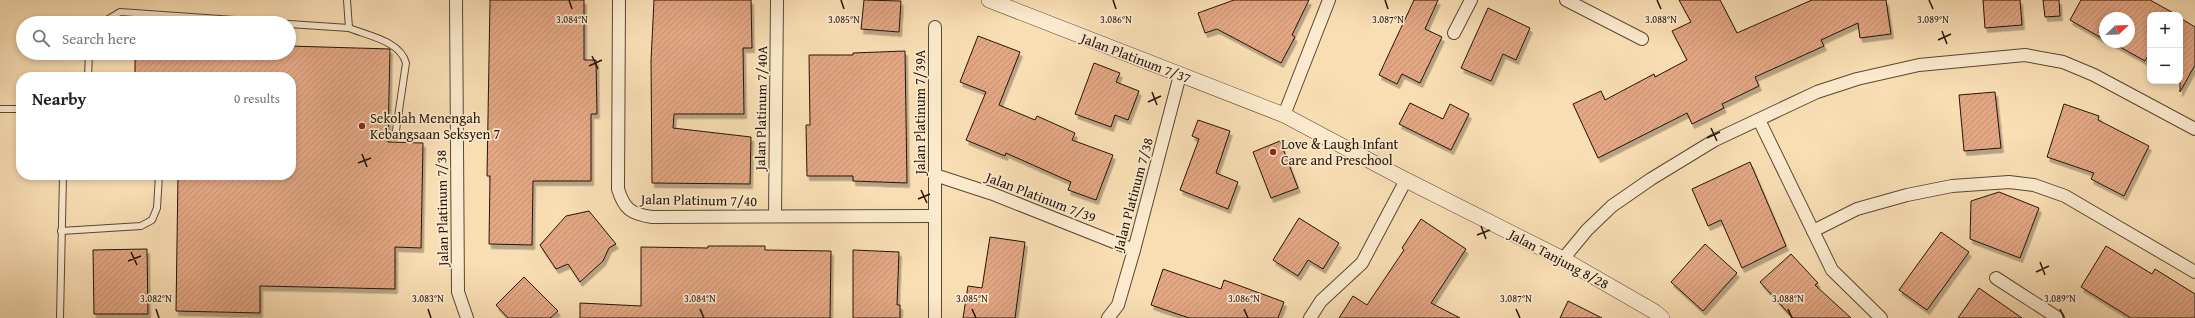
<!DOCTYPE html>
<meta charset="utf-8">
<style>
:root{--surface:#fff;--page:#f2f2f2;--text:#222;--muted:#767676;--line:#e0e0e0}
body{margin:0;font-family:"Gentium Book Plus",serif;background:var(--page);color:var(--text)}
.controls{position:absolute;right:12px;top:12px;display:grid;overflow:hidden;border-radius:8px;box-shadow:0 2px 6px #0003}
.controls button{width:36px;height:36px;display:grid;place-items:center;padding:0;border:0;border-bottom:1px solid var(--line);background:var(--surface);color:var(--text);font:20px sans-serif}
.compass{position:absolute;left:2099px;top:12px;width:36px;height:36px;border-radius:50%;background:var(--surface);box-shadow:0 2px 6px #0003;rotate:67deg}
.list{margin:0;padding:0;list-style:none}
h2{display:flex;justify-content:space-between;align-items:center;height:52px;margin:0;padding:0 16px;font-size:17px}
h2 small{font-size:13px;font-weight:400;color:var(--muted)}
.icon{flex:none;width:22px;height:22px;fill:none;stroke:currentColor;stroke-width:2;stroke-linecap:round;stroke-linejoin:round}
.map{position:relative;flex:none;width:2195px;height:318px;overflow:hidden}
.search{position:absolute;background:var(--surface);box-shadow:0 2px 6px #0003;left:16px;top:16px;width:280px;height:44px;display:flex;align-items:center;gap:10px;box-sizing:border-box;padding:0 14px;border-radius:22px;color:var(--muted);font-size:15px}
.panel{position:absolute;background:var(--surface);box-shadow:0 2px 6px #0003;left:16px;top:72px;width:280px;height:108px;border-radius:16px}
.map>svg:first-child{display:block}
.building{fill:url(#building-hatch);stroke:#261307;filter:url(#shadow)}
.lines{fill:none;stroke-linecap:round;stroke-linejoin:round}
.service-casing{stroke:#5b4632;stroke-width:8}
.minor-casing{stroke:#5b4632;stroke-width:14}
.tertiary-casing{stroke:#5b4632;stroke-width:16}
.service{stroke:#fbeace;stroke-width:6}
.minor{stroke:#fbeace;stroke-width:12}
.tertiary{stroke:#fbeace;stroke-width:15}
.ticks{fill:none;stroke:#261307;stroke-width:1.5}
.poi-dot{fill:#8f2418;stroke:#fbeace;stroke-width:1.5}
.labels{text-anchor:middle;stroke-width:3.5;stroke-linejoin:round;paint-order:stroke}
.street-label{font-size:14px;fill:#261307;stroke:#fbeace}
.poi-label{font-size:14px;fill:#261307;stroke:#fbeace;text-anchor:start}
.ticks-label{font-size:10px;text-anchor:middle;fill:#261307;stroke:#fbeace;stroke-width:3.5;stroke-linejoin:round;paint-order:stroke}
</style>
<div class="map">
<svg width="2195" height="318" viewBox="0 0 2195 318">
<defs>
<pattern id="building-hatch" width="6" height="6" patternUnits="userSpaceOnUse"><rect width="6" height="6" fill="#e3a784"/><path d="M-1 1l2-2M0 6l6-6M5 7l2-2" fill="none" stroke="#c38f70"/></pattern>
<filter id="shadow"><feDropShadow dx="2.5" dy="4.5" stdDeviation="0" flood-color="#0004"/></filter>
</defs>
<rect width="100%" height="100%" fill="#f9deb4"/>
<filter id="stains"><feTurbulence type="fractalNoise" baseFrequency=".005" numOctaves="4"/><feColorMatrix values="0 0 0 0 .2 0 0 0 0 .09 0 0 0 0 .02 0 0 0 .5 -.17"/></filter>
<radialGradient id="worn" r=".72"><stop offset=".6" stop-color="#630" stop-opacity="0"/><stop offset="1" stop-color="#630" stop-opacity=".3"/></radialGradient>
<g class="building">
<polygon points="490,0 584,0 584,60 596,60 597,114 591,114 591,181 533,181 532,245 489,244 490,176 487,176"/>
<polygon points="654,0 751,0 752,48 743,48 744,114 674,114 673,128 751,137 750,184 652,183 651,61"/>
<polygon points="864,0 901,1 899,32 861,29"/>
<polygon points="1234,0 1309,0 1292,35 1295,37 1281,63 1217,29 1205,33 1198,13"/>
<polygon points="1414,0 1438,0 1425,29 1442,37 1420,83 1402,74 1397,84 1379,75"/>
<polygon points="1679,0 1720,0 1737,33 1812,0 1886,0 1891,34 1860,38 1858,23 1821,40 1824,46 1755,77 1759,86 1722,104 1724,108 1692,124 1687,113 1598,158 1573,104 1601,91 1605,100 1654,74 1655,77 1687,60 1672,31 1691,22"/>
<polygon points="1983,0 2020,0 2022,25 1985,28"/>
<polygon points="2043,0 2059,0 2060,16 2045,17"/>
<polygon points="2081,0 2150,0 2177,15 2150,15 2150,52 2145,61 2111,42 2129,42 2129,18 2105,18 2105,40 2070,20"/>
<polygon points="1488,8 1530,28 1516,60 1503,54 1491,81 1461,68"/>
<polygon points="2180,18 2195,27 2195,65 2180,92"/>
<polygon points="978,36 1020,52 999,105 1035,120 1037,116 1075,133 1072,140 1113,155 1096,200 1068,190 1071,182 1006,153 1005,156 966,140 986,92 960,82"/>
<polygon points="289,46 390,49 388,142 423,143 421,248 395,247 395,289 260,286 260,313 176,311 178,175 291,175 291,77 135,77 135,53 289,53"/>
<polygon points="905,51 907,183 853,181 853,176 807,176 806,125 810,125 809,55 853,55 853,53"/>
<polygon points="1094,63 1120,73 1116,82 1139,91 1128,120 1115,115 1111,127 1075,114"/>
<polygon points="1995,92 2001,148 1964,151 1959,95"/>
<polygon points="1410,103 1443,119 1450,104 1469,114 1451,150 1399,124"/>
<polygon points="2064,104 2099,116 2098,120 2149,146 2124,196 2091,179 2094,173 2047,157"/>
<polygon points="1198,120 1230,131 1216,173 1238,182 1228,209 1180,190 1199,139 1192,136"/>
<polygon points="1280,141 1298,188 1271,198 1253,152"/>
<polygon points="1750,162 1786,246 1742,268 1721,220 1708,226 1692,189"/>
<polygon points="1999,192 2039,208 2020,258 1970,239 1971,201"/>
<polygon points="589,211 616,244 609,248 603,261 580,282 568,264 556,269 540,245 566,216"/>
<polygon points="1299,218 1339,243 1323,269 1308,260 1298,276 1273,260"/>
<polygon points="1421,219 1466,249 1431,303 1460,318 1339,318 1353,296 1367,305 1404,250 1402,248"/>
<polygon points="1941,232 1969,252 1927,310 1899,290"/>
<polygon points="990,237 1025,242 1015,318 963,318 968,286 982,288"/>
<polygon points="1705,244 1737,273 1703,311 1671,282"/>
<polygon points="708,246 765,246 765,250 831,251 830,318 580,318 580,303 641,306 641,247 708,248"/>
<polygon points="2106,246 2152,274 2155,269 2195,294 2195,318 2131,318 2081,287"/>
<polygon points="147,249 148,314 94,314 93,250"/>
<polygon points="853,250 899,252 897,305 900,305 900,318 853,318"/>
<polygon points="1791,254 1818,283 1815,285 1851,318 1793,318 1760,282"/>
<polygon points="1163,269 1221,289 1224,280 1284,302 1278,318 1189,318 1151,305"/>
<polygon points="524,277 558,311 550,318 508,318 496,305"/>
<polygon points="1979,288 2022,318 1958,318"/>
<polygon points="1568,301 1602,318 1560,318"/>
</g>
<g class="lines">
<g class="service-casing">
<g id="service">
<path d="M 347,0 L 349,28 C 369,36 400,41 406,63 L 395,137"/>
<polyline points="102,23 120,12 279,23"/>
<polyline points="289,24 349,28"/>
<polyline points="88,77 89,53"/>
<polyline points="0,109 21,109"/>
<polyline points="61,231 141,226 152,220 157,208 159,175"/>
<polyline points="60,318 63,175"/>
</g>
</g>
<g class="minor-casing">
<g id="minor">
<polyline points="456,0 458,292 467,318"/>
<path d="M 619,0 L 618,189 C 624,209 631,214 652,217 L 935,216"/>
<polyline points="1566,0 1642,39"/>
<polyline points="1454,33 1471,0"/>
<polyline points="1284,115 1329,0"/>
<polyline points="1759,120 1832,270 1881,318"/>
<polyline points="935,175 993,194 1134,250"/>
<polyline points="775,216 777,0"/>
<polyline points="1813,231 1857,209 1907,195 1952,186 2009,182 2034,185 2065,196 2195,272"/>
<polyline points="1563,259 1587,230 1612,206 1651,179 1715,140 1817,92 1857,79 1919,65 2025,55 2063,62 2094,75 2195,129"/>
<polyline points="1996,278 2058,318"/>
<polyline points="935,318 935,27"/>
<polyline points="1108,318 1118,305 1134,250 1180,75"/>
<polyline points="1310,318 1321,301 1362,263 1406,180"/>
</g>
</g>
<g class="tertiary-casing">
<polyline id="tertiary" points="989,0 1284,115 1406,180 1563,259 1655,312 1662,318"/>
</g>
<use href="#service" class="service"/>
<use href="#minor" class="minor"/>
<use href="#tertiary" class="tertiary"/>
</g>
<path class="ticks" d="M 569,0 L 572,9M 841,0 L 844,9M 1113,0 L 1116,9M 1385,0 L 1388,9M 1657,0 L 1661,9M 1929,0 L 1933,9M 1942,31 L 1947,44M 1938,40 L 1951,34M 592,56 L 598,69M 589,66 L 602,60M 1152,92 L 1157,105M 1148,102 L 1161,96M 1711,128 L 1717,141M 1707,138 L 1720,132M 362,154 L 367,167M 358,163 L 371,158M 921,190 L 927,203M 918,199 L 930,194M 1481,226 L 1486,239M 1477,235 L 1490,230M 131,252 L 137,265M 128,261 L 141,256M 2040,262 L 2045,275M 2036,272 L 2049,266M 156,309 L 159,318M 428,309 L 431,318M 700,309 L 704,318M 972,309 L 976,318M 1244,309 L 1248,318M 1516,309 L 1520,318M 1788,309 L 1792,318M 2060,309 L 2064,318"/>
<g class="poi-dot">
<circle cx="362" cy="126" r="4"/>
<circle cx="1273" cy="152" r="4"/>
</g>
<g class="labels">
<g class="street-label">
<text transform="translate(1136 58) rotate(21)" y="5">Jalan Platinum 7/37</text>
<text transform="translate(761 108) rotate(-89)" y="5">Jalan Platinum 7/40A</text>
<text transform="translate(920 112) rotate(-90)" y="5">Jalan Platinum 7/39A</text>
<text transform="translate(1133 194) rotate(-75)" y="5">Jalan Platinum 7/38</text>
<text transform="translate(1041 197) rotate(21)" y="5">Jalan Platinum 7/39</text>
<text transform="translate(699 200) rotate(1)" y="5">Jalan Platinum 7/40</text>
<text transform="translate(442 208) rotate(-91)" y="5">Jalan Platinum 7/38</text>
<text transform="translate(1559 259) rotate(28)" y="5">Jalan Tanjung 8/28</text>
</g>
<g class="poi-label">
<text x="370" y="123">Sekolah Menengah<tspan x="370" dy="16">Kebangsaan Seksyen 7</tspan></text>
<text x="1281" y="149">Love &amp; Laugh Infant<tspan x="1281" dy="16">Care and Preschool</tspan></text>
</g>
</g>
<g class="ticks-label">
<text x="572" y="23">3.084°N</text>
<text x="844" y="23">3.085°N</text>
<text x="1116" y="23">3.086°N</text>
<text x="1388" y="23">3.087°N</text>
<text x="1661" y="23">3.088°N</text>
<text x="1933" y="23">3.089°N</text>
<text x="156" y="302">3.082°N</text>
<text x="428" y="302">3.083°N</text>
<text x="700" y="302">3.084°N</text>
<text x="972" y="302">3.085°N</text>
<text x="1244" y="302">3.086°N</text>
<text x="1516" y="302">3.087°N</text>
<text x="1788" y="302">3.088°N</text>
<text x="2060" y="302">3.089°N</text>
</g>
<rect width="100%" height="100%" filter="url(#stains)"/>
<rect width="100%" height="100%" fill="url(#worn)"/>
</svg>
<div class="controls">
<button>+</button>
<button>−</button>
</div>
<svg class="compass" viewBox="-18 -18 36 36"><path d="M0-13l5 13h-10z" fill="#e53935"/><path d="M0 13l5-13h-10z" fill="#767676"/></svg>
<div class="search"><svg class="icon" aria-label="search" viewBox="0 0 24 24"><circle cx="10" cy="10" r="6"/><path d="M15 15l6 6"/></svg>Search here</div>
<section class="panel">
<h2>Nearby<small>0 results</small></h2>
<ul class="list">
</ul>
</section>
</div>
